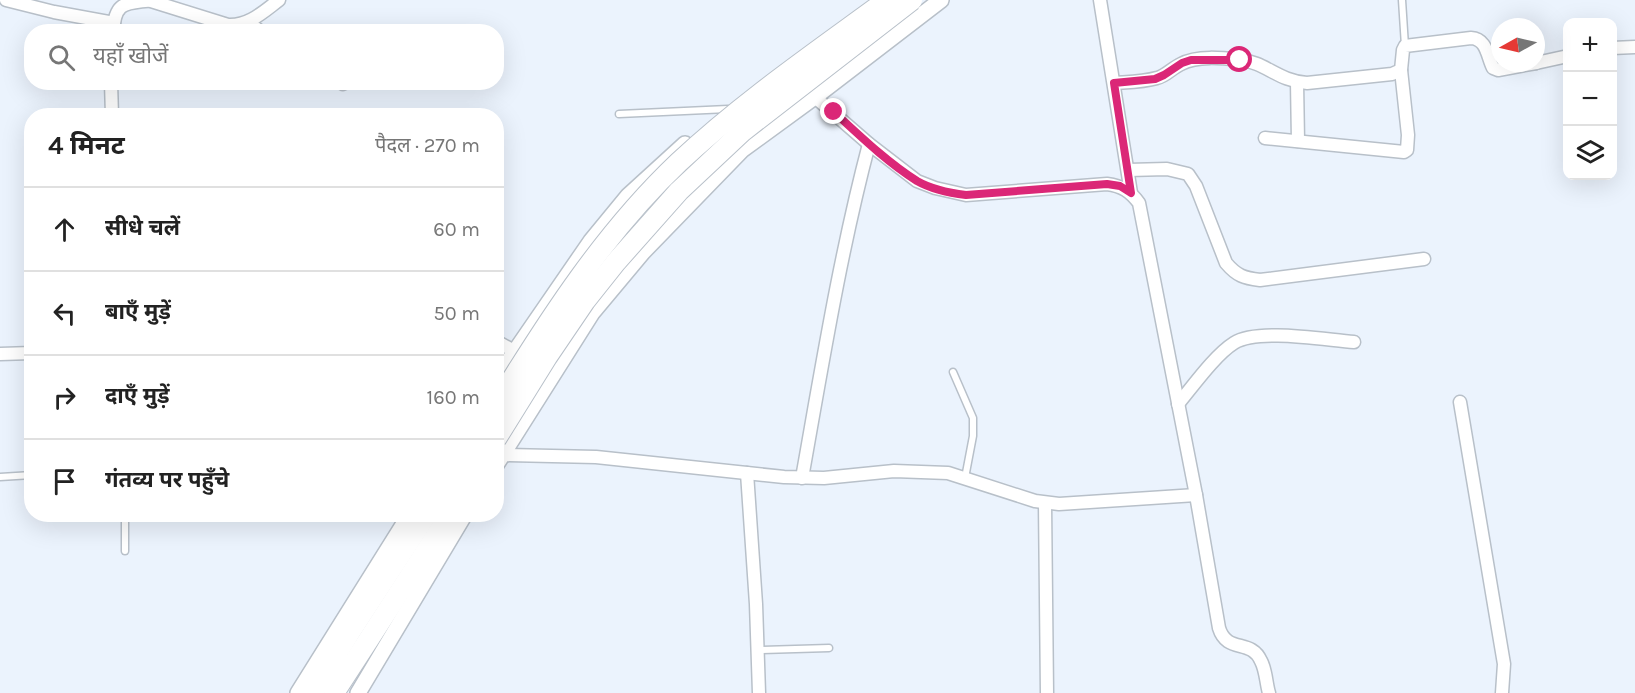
<!DOCTYPE html>
<html lang="hi">
<meta charset="utf-8">
<style>
:root{--surface:#fff;--page:#f6f6f6;--text:#222;--muted:#767676;--line:#e0e0e0}
body{margin:0;font-family:Karla,"Noto Sans Devanagari",sans-serif;background:var(--page);color:var(--text)}
.controls{position:absolute;right:18px;top:18px;display:grid;overflow:hidden;border-radius:12px;box-shadow:0 6px 24px #0002}
.controls button{width:54px;height:54px;display:grid;place-items:center;padding:0;border:0;border-bottom:2px solid var(--line);background:var(--surface);color:var(--text);font:30px sans-serif}
.compass{position:absolute;left:1491px;top:18px;width:54px;height:54px;border-radius:50%;background:var(--surface);box-shadow:0 6px 24px #0002;rotate:262deg}
.stop{position:absolute;width:18px;height:18px;margin:-14px;border:4px solid #db2777;border-radius:50%;background:#fff}
.stop.end{background:#db2777;border-color:#fff;box-shadow:0 2px 6px #0008}
.list{margin:0;padding:0;list-style:none}
h2{display:flex;justify-content:space-between;align-items:center;height:78px;margin:0;padding:0 24px;font-size:26px}
h2 small{font-size:20px;font-weight:400;color:var(--muted)}
.list li{display:grid;grid-template-columns:39px 1fr auto;gap:18px;align-items:center;box-sizing:border-box;height:84px;padding:0 24px;border-top:2px solid var(--line)}
.list b{display:block;font-size:22px;white-space:nowrap}
.list em{font-size:20px;font-style:normal;color:var(--muted)}
.icon{flex:none;width:33px;height:33px;fill:none;stroke:currentColor;stroke-width:2;stroke-linecap:round;stroke-linejoin:round}
.map{position:relative;flex:none;width:1635px;height:693px;overflow:hidden}
.search{position:absolute;background:var(--surface);box-shadow:0 6px 24px #0002;left:24px;top:24px;width:480px;height:66px;display:flex;align-items:center;gap:15px;box-sizing:border-box;padding:0 21px;border-radius:24px;color:var(--muted);font-size:22px}
.panel{position:absolute;background:var(--surface);box-shadow:0 6px 24px #0002;left:24px;top:108px;width:480px;height:414px;border-radius:24px}
.map>svg:first-child{display:block}
.lines{fill:none;stroke-linecap:round;stroke-linejoin:round}
.service-casing{stroke:#b8c0c9;stroke-width:9}
.minor-casing{stroke:#b8c0c9;stroke-width:15}
.tertiary-casing{stroke:#b8c0c9;stroke-width:18}
.trunk-casing{stroke:#b8c0c9;stroke-width:22}
.service{stroke:#fff;stroke-width:6}
.minor{stroke:#fff;stroke-width:12}
.tertiary{stroke:#fff;stroke-width:15}
.trunk{stroke:#fff;stroke-width:20}
.trunk-bridge-casing{stroke:#b8c0c9;stroke-width:22;stroke-linecap:butt}
.trunk-bridge{stroke:#fff;stroke-width:20}
.route{stroke:#db2777;stroke-width:8}
</style>
<div class="map">
<svg width="1635" height="693" viewBox="0 0 1635 693">
<rect width="100%" height="100%" fill="#ebf3fd"/>
<g class="lines">
<g class="service-casing">
<g id="service">
<polyline points="1402,0 1405,46"/>
<polyline points="619,114 728,109"/>
<polyline points="953,372 973,418 973,436 965,478"/>
<polyline points="0,477 32,475"/>
<polyline points="125,551 125,514"/>
<polyline points="758,650 829,648"/>
</g>
</g>
<g class="minor-casing">
<g id="minor">
<polyline points="6,0 54,12 114,23"/>
<polyline points="1100,0 1131,193"/>
<path d="M 151,1 L 228,25 C 249,26 263,12 279,0"/>
<polyline points="248,22 261,32"/>
<path d="M 113,32 C 115,0 126,4 152,0"/>
<polyline points="1612,48 1635,47"/>
<polyline points="1536,63 1568,56"/>
<polyline points="111,82 112,116"/>
<polyline points="340,82 343,84"/>
<polyline points="1297,82 1298,141"/>
<path d="M 1114,83 C 1128,82 1143,82 1157,78 C 1166,76 1172,68 1181,64 C 1197,55 1223,58 1241,60 C 1265,62 1278,81 1307,83 L 1392,74 L 1401,70 L 1403,50 L 1405,46 L 1471,38 C 1487,39 1487,56 1493,68 L 1498,70 L 1536,63"/>
<path d="M 808,91 L 869,144 L 917,181 L 935,188 L 966,195 L 1107,184 C 1122,186 1130,191 1139,203 L 1196,495 L 1219,628 C 1227,654 1251,638 1261,661 C 1266,670 1266,683 1269,693"/>
<polyline points="1265,138 1404,152 1407,150 1408,135 1401,70"/>
<path d="M 1128,170 L 1167,169 L 1188,174 L 1196,186 L 1226,263 C 1237,276 1244,278 1260,280 L 1424,259"/>
<polyline points="496,341 514,351"/>
<polyline points="0,354 32,353"/>
<polyline points="1460,402 1504,664 1502,693"/>
<path d="M 1178,404 C 1193,386 1215,355 1234,343 C 1258,328 1325,340 1354,342"/>
<polyline points="503,455 596,457 784,477 824,478 894,471 948,473 1035,501 1059,504 1196,495"/>
<polyline points="747,473 756,604 759,693"/>
<path d="M 802,478 C 822,366 840,254 869,144"/>
<polyline points="1045,503 1047,693"/>
</g>
</g>
<g class="tertiary-casing">
<g id="tertiary">
<polyline points="496,379 591,241 628,196 685,144"/>
<polyline points="496,465 592,313 643,252 742,150 816,96 941,0"/>
<polyline points="298,693 410,514"/>
<polyline points="358,693 465,514"/>
</g>
</g>
<g class="trunk-casing">
<g id="trunk">
<polyline points="313,693 350,632 427,514"/>
<polyline points="334,693 450,514"/>
</g>
</g>
<use href="#service" class="service"/>
<use href="#minor" class="minor"/>
<use href="#tertiary" class="tertiary"/>
<use href="#trunk" class="trunk"/>
<g class="trunk-bridge-casing">
<g id="trunk-bridge">
<path d="M 496,405 C 549,319 605,232 679,162 C 743,102 816,52 887,0"/>
<polyline points="496,439 547,357 585,301 616,262 679,191 743,131 912,0"/>
</g>
</g>
<use href="#trunk-bridge" class="trunk-bridge"/>
</g>
<g class="lines">
<path class="route" d="M 834,112 C 860,136 887,162 917,181 C 931,189 949,193 966,195 L 1107,184 L 1120,186 L 1131,193 L 1114,83 L 1155,79 L 1164,75 L 1182,63 L 1191,60 L 1240,60"/>
</g>
</svg>
<div class="controls">
<button>+</button>
<button>−</button>
<button><svg class="icon" aria-label="layers" viewBox="0 0 24 24"><path d="M12 4l9 5-9 5-9-5zM3 14l9 5 9-5"/></svg></button>
</div>
<svg class="compass" viewBox="-18 -18 36 36"><path d="M0-13l5 13h-10z" fill="#e53935"/><path d="M0 13l5-13h-10z" fill="#767676"/></svg>
<div class="stop" style="left:1240px;top:60px"></div>
<div class="stop end" style="left:834px;top:112px"></div>
<div class="search"><svg class="icon" aria-label="search" viewBox="0 0 24 24"><circle cx="10" cy="10" r="6"/><path d="M15 15l6 6"/></svg>यहाँ खोजें</div>
<section class="panel">
<h2>4 मिनट<small>पैदल · 270 m</small></h2>
<ul class="list">
<li><svg class="icon" aria-label="ahead" viewBox="0 0 24 24"><path d="M12 20V5M6 11l6-6 6 6"/></svg><div><b>सीधे चलें</b></div><em>60 m</em></li>
<li><svg class="icon" aria-label="left" viewBox="0 0 24 24"><path d="M17 20v-9H6M10 6l-5 5 5 5"/></svg><div><b>बाएँ मुड़ें</b></div><em>50 m</em></li>
<li><svg class="icon" aria-label="right" viewBox="0 0 24 24"><path d="M7 20v-9h11M14 6l5 5-5 5"/></svg><div><b>दाएँ मुड़ें</b></div><em>160 m</em></li>
<li><svg class="icon" aria-label="arrive" viewBox="0 0 24 24"><path d="M6 21V4h12l-3 4 3 4H6"/></svg><div><b>गंतव्य पर पहुँचे</b></div></li>
</ul>
</section>
</div>
